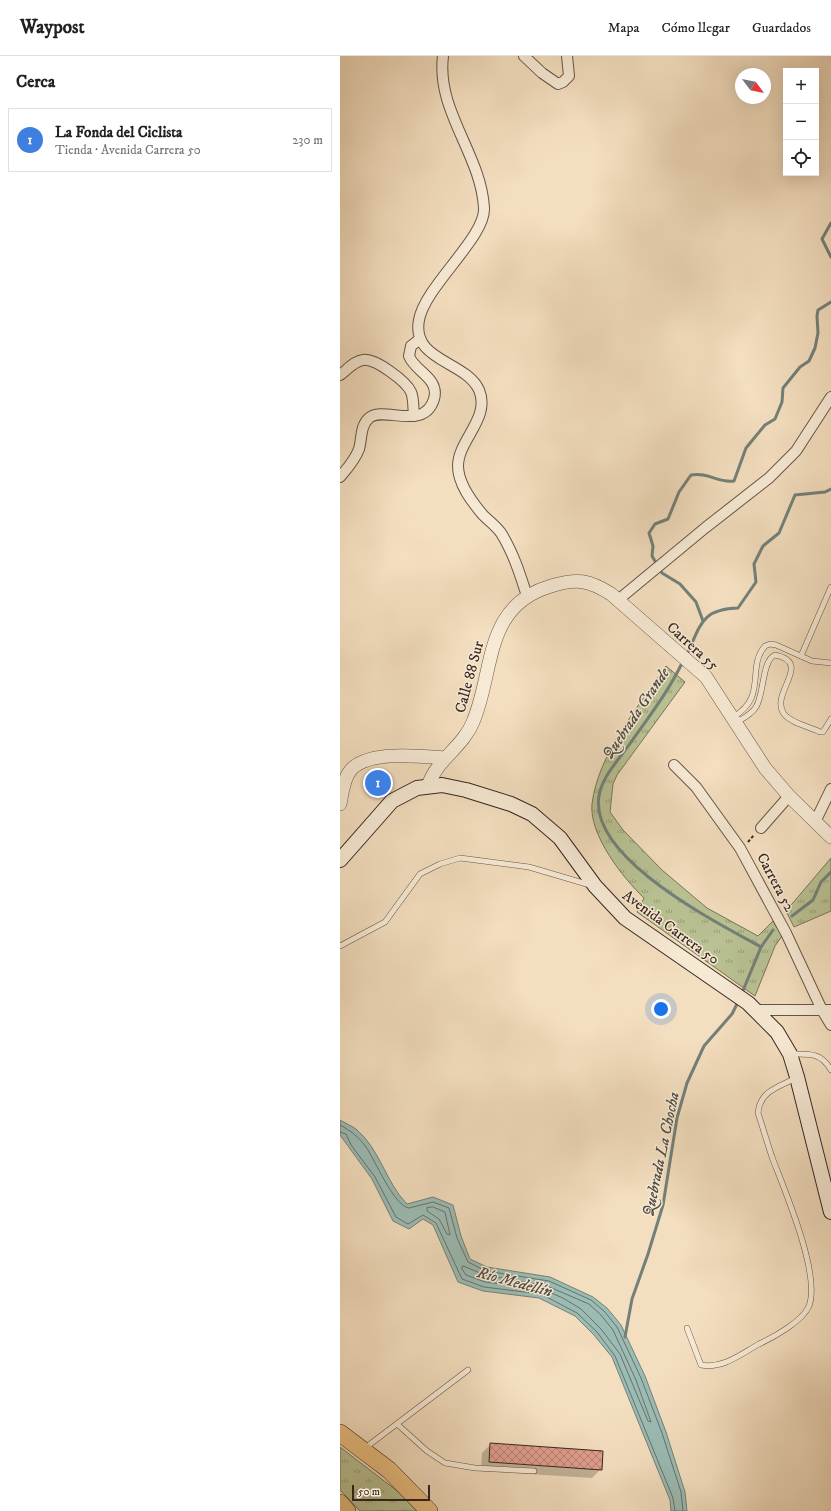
<!DOCTYPE html>
<html lang="es">
<meta charset="utf-8">
<style>
:root{--surface:#fff;--page:#f2f2f2;--text:#202124;--muted:#757577;--line:#e0e0e0;--accent:#d93025}
body{margin:0;font-family:"IM FELL DW Pica",serif;background:var(--page);color:var(--text)}
.controls{position:absolute;right:12px;top:12px;display:grid;overflow:hidden;border-radius:0px;box-shadow:0 4px 16px #0002}
.controls button{width:36px;height:36px;display:grid;place-items:center;padding:0;border:0;border-bottom:1px solid var(--line);background:var(--surface);color:var(--text);font:20px sans-serif}
.compass{position:absolute;left:395px;top:12px;width:36px;height:36px;border-radius:50%;background:var(--surface);box-shadow:0 4px 16px #0002;rotate:122deg}
.scale{position:absolute;left:12px;bottom:10px;width:78px;box-sizing:border-box;padding-left:4px;border:2px solid #372620;border-top:0;font-size:11px;line-height:14px;white-space:nowrap;color:#372620;-webkit-text-stroke:3px #f7ead5;paint-order:stroke}
.you{position:absolute;left:321px;top:953px;width:14px;height:14px;margin:-10px;border:3px solid #fff;border-radius:50%;background:#1a73e8;box-shadow:0 0 0 6px #1a73e833}
.badge{display:grid;place-items:center;width:26px;height:26px;border-radius:50%;background:var(--accent);color:#fff;font-size:13px;font-weight:700}
.pin{position:absolute;translate:-50% -50%;border:2px solid #fff;box-shadow:0 1px 4px #0006}
.list{margin:0;padding:0;list-style:none}
h2{display:flex;justify-content:space-between;align-items:center;height:52px;margin:0;padding:0 16px;font-size:17px}
h2 small{font-size:13px;font-weight:400;color:var(--muted)}
.list li{display:grid;grid-template-columns:26px 1fr auto;gap:12px;align-items:center;box-sizing:border-box;height:64px;margin:0 8px 8px;padding:0 8px;border:1px solid var(--line);border-radius:0px}
.list b{display:block;font-size:15px;white-space:nowrap}
.list p{margin:0;font-size:13px;white-space:nowrap;color:var(--muted)}
.list em{font-size:13px;font-style:normal;color:var(--muted)}
.icon{flex:none;width:22px;height:22px;fill:none;stroke:currentColor;stroke-width:2;stroke-linecap:round;stroke-linejoin:round}
.map{position:relative;flex:none;width:491px;height:1455px;overflow:hidden}
header{display:flex;align-items:center;gap:24px;box-sizing:border-box;height:56px;padding:0 20px;background:var(--surface);border-bottom:1px solid var(--line)}
header strong{font-size:19px}
nav{display:flex;gap:22px;margin-inline-start:auto;font-size:14px}
main{display:flex}
aside{flex:1;background:var(--surface)}
.map>svg:first-child{display:block}
.grass{fill:url(#grass-tufts);stroke:#78745a}
.water{fill:#9bbcb4;stroke:#738079}
.shadow{fill:#0003}
.lines{fill:none;stroke-linecap:round;stroke-linejoin:round}
.shore{stroke:#69716a;stroke-width:1}
.stream{stroke:#738079;stroke-width:3}
.building{fill:url(#building-cross-hatch);stroke:#372620}
.service-casing{stroke:#665448;stroke-width:6}
.minor-casing{stroke:#665448;stroke-width:12}
.tertiary-casing{stroke:#665448;stroke-width:14}
.secondary-casing{stroke:#372620;stroke-width:16}
.trunk-casing{stroke:#372620;stroke-width:18}
.path{stroke:#372620;stroke-width:2;stroke-dasharray:3 2;stroke-linecap:butt}
.service{stroke:#f7ead5;stroke-width:5}
.minor{stroke:#f7ead5;stroke-width:10}
.tertiary{stroke:#f7ead5;stroke-width:13}
.secondary{stroke:#f7ead5;stroke-width:14}
.trunk{stroke:#eabf80;stroke-width:17}
.labels{text-anchor:middle;stroke-width:3;stroke-linejoin:round;paint-order:stroke}
.street-label{font-size:15px;fill:#372620;stroke:#f7ead5}
.water-label{font-size:16px;font-style:italic;fill:#504c45;stroke:#f7ead5}
</style>
<header>
<strong>Waypost</strong>
<nav><a>Mapa</a><a>Cómo llegar</a><a>Guardados</a></nav>
</header>
<main>
<aside>
<h2>Cerca<small></small></h2>
<ul class="list">
<li><span class="badge" style="background:#3f7fe0">1</span><div><b>La Fonda del Ciclista</b><p>Tienda · Avenida Carrera 50</p></div><em>230 m</em></li>
</ul>
</aside>
<div class="map">
<svg width="491" height="1455" viewBox="0 0 491 1455">
<defs>
<pattern id="grass-tufts" width="24" height="20" patternUnits="userSpaceOnUse"><rect width="24" height="20" fill="#b9c294"/><path d="M3 7l-1-3M5 7V3M7 7l1-3M15 17l-1-3M17 17v-4M19 17l1-3" fill="none" stroke="#979d78"/></pattern>
<pattern id="building-cross-hatch" width="8" height="8" patternUnits="userSpaceOnUse"><rect width="8" height="8" fill="#e09e8d"/><path d="M0 0l8 8M0 8l8-8" fill="none" stroke="#b68173"/></pattern>
</defs>
<rect width="100%" height="100%" fill="#f3debf"/>
<filter id="stains"><feTurbulence type="fractalNoise" baseFrequency=".005" numOctaves="4"/><feColorMatrix values="0 0 0 0 .2 0 0 0 0 .09 0 0 0 0 .02 0 0 0 .5 -.17"/></filter>
<radialGradient id="worn" r=".72"><stop offset=".6" stop-color="#630" stop-opacity="0"/><stop offset="1" stop-color="#630" stop-opacity=".3"/></radialGradient>
<g class="grass">
<path d="M 326,610 L 345,626 L 277,719 L 273,728 L 270,756 L 283,774 L 322,814 L 367,852 L 418,880 L 433,865 L 442,880 L 435,890 L 415,940 L 297,856 L 304,842 C 283,822 249,779 252,748 C 258,698 299,650 326,610 Z"/>
<polygon points="491,802 491,855 454,871 446,855"/>
<polygon points="0,1391 65,1441 78,1455 20,1455 0,1434"/>
</g>
<path class="water" d="M 0,1064 C 5,1067 12,1070 16,1073 C 40,1093 46,1127 67,1148 L 93,1141 L 113,1149 L 121,1180 L 130,1203 L 147,1211 L 210,1221 L 253,1241 L 267,1252 L 281,1269 L 305,1320 L 326,1376 L 345,1436 L 347,1455 L 331,1455 L 330,1444 L 272,1301 L 254,1279 L 235,1260 L 199,1242 L 143,1235 L 118,1226 L 93,1169 L 83,1163 L 69,1173 L 53,1165 L 32,1123 L 0,1079 Z"/>
<polygon class="shadow" points="151,1388 261,1413 252,1422 141,1415 142,1397"/>
<g class="lines">
<g class="shore">
<path d="M 0,1069 C 11,1075 19,1081 26,1091 C 35,1104 54,1150 69,1152 L 93,1146 L 109,1152 L 117,1182 L 128,1206 L 146,1215 L 209,1225 L 251,1244 L 264,1255 L 277,1271 L 301,1322 L 322,1377 L 341,1436 L 343,1455"/>
<polyline points="0,1076 6,1078 11,1089 35,1121 56,1161 68,1168 83,1159 96,1167 122,1223 144,1231 201,1238 237,1257 257,1276 275,1300 333,1442 335,1455"/>
<polygon points="93,1151 105,1156 110,1179 107,1178 99,1163 87,1155 87,1152"/>
<polygon points="123,1210 145,1219 207,1230 249,1248 261,1259 273,1274 296,1324 311,1366 308,1365 280,1298 261,1273 241,1253 223,1242 202,1233 145,1226 126,1219 122,1213"/>
</g>
<g class="stream">
<polyline points="491,167 482,183 491,201"/>
<path d="M 363,565 L 356,546 L 340,528 L 322,517 L 312,500 L 313,490 L 309,477 L 315,468 L 328,463 L 339,436 L 351,419 C 369,416 377,427 394,425 L 406,392 L 425,369 L 435,363 L 442,346 L 443,332 L 460,311 L 469,305 L 475,292 L 478,277 L 477,260 L 478,254 L 491,246"/>
<path d="M 347,598 C 361,569 361,553 398,552 L 416,526 L 414,508 L 423,490 L 439,477 L 455,439 L 485,436 L 491,433"/>
<path d="M 343,605 C 329,635 308,662 289,689 C 279,703 265,718 260,735 C 242,799 376,866 421,891"/>
<polyline points="452,860 473,844 481,826 491,816"/>
<polyline points="402,937 421,891 433,874"/>
<polyline points="285,1281 292,1243 308,1198 323,1149 337,1062 347,1027 364,990 392,958 399,944"/>
</g>
</g>
<polygon class="building" points="150,1387 263,1395 262,1414 149,1406"/>
<g class="lines">
<g class="service-casing">
<g id="service">
<polyline points="461,600 491,531"/>
<path d="M 393,661 C 428,641 406,612 425,590 L 430,588 L 436,589 L 472,605 L 491,607"/>
<path d="M 397,666 C 404,662 412,658 416,651 C 424,639 422,604 435,599 C 474,607 429,637 444,658 C 451,667 470,671 480,676 L 483,676 L 491,663"/>
<polyline points="0,890 45,866 80,818 100,808 120,802 189,811 250,829"/>
<path d="M 451,998 C 469,998 481,996 491,1014"/>
<path d="M 347,1272 L 361,1309 C 383,1313 401,1298 419,1288 C 434,1281 463,1265 469,1250 C 481,1218 444,1133 432,1101 C 427,1086 423,1072 418,1057 C 420,1035 438,1031 456,1022"/>
<polyline points="57,1368 87,1395 105,1407 135,1412 194,1415"/>
<polyline points="25,1392 128,1314"/>
</g>
</g>
<g class="minor-casing">
<g id="minor">
<path d="M 103,0 C 96,55 141,98 144,152 C 146,181 85,230 79,264 C 71,305 126,305 139,334 C 151,362 118,384 118,410 C 118,428 132,446 143,459 C 149,465 156,470 161,477 C 173,496 180,518 187,540"/>
<polyline points="184,0 202,17 218,28 223,26 229,20 227,0"/>
<path d="M 0,319 C 7,314 14,305 23,304 C 35,302 66,325 71,336 C 74,343 73,352 74,360"/>
<path d="M 0,421 C 7,413 15,404 19,393 C 22,383 20,370 29,362 C 43,349 84,376 94,343 C 100,322 75,316 69,300 L 71,290 L 80,283"/>
<polyline points="278,544 365,472 429,422 456,395 491,341"/>
<polyline points="334,709 356,731 400,792 446,877 482,954 491,969"/>
<polyline points="475,766 491,733"/>
<polyline points="421,772 449,740"/>
<polyline points="415,954 491,954"/>
</g>
</g>
<g class="tertiary-casing">
<g id="tertiary">
<path d="M 88,730 C 96,704 123,691 133,666 C 155,614 143,550 211,530 C 237,522 249,524 271,538 L 366,621 L 425,712 L 449,740 L 491,781"/>
<path d="M 0,748 C 2,738 3,727 8,718 C 22,693 80,700 104,702"/>
</g>
</g>
<g class="secondary-casing">
<polyline id="secondary" points="0,804 52,745 77,732 102,729 126,734 171,748 192,758 220,782 255,830 285,862 408,947 437,976 450,998 457,1021 491,1156"/>
</g>
<g class="trunk-casing">
<g id="trunk">
<polyline points="0,1377 49,1414 89,1455"/>
<polyline points="0,1447 7,1455"/>
</g>
</g>
<polyline class="path" points="408,786 414,779"/>
<use href="#service" class="service"/>
<use href="#minor" class="minor"/>
<use href="#tertiary" class="tertiary"/>
<use href="#secondary" class="secondary"/>
<use href="#trunk" class="trunk"/>
</g>
<g class="labels">
<g class="street-label">
<text transform="translate(353 590) rotate(42)" y="5">Carrera 55</text>
<text transform="translate(129 621) rotate(-75)" y="5">Calle 88 Sur</text>
<text transform="translate(436 826) rotate(62)" y="5">Carrera 52</text>
<text transform="translate(331 871) rotate(36)" y="5">Avenida Carrera 50</text>
</g>
<g class="water-label">
<text transform="translate(295 657) rotate(-56)" y="6">Quebrada Grande</text>
<text transform="translate(320 1098) rotate(-78)" y="6">Quebrada La Chocha</text>
<text transform="translate(175 1225) rotate(15)" y="6">Río Medellín</text>
</g>
</g>
<rect width="100%" height="100%" filter="url(#stains)"/>
<rect width="100%" height="100%" fill="url(#worn)"/>
</svg>
<div class="controls">
<button>+</button>
<button>−</button>
<button><svg class="icon" aria-label="locate" viewBox="0 0 24 24"><circle cx="12" cy="12" r="6"/><path d="M12 2v4M12 18v4M2 12h4M18 12h4"/></svg></button>
</div>
<svg class="compass" viewBox="-18 -18 36 36"><path d="M0-13l5 13h-10z" fill="#e53935"/><path d="M0 13l5-13h-10z" fill="#757577"/></svg>
<div class="scale">50 m</div>
<div class="you"></div>
<div class="pin badge" style="left:38px;top:727px;background:#3f7fe0">1</div>
</div>
</main>
